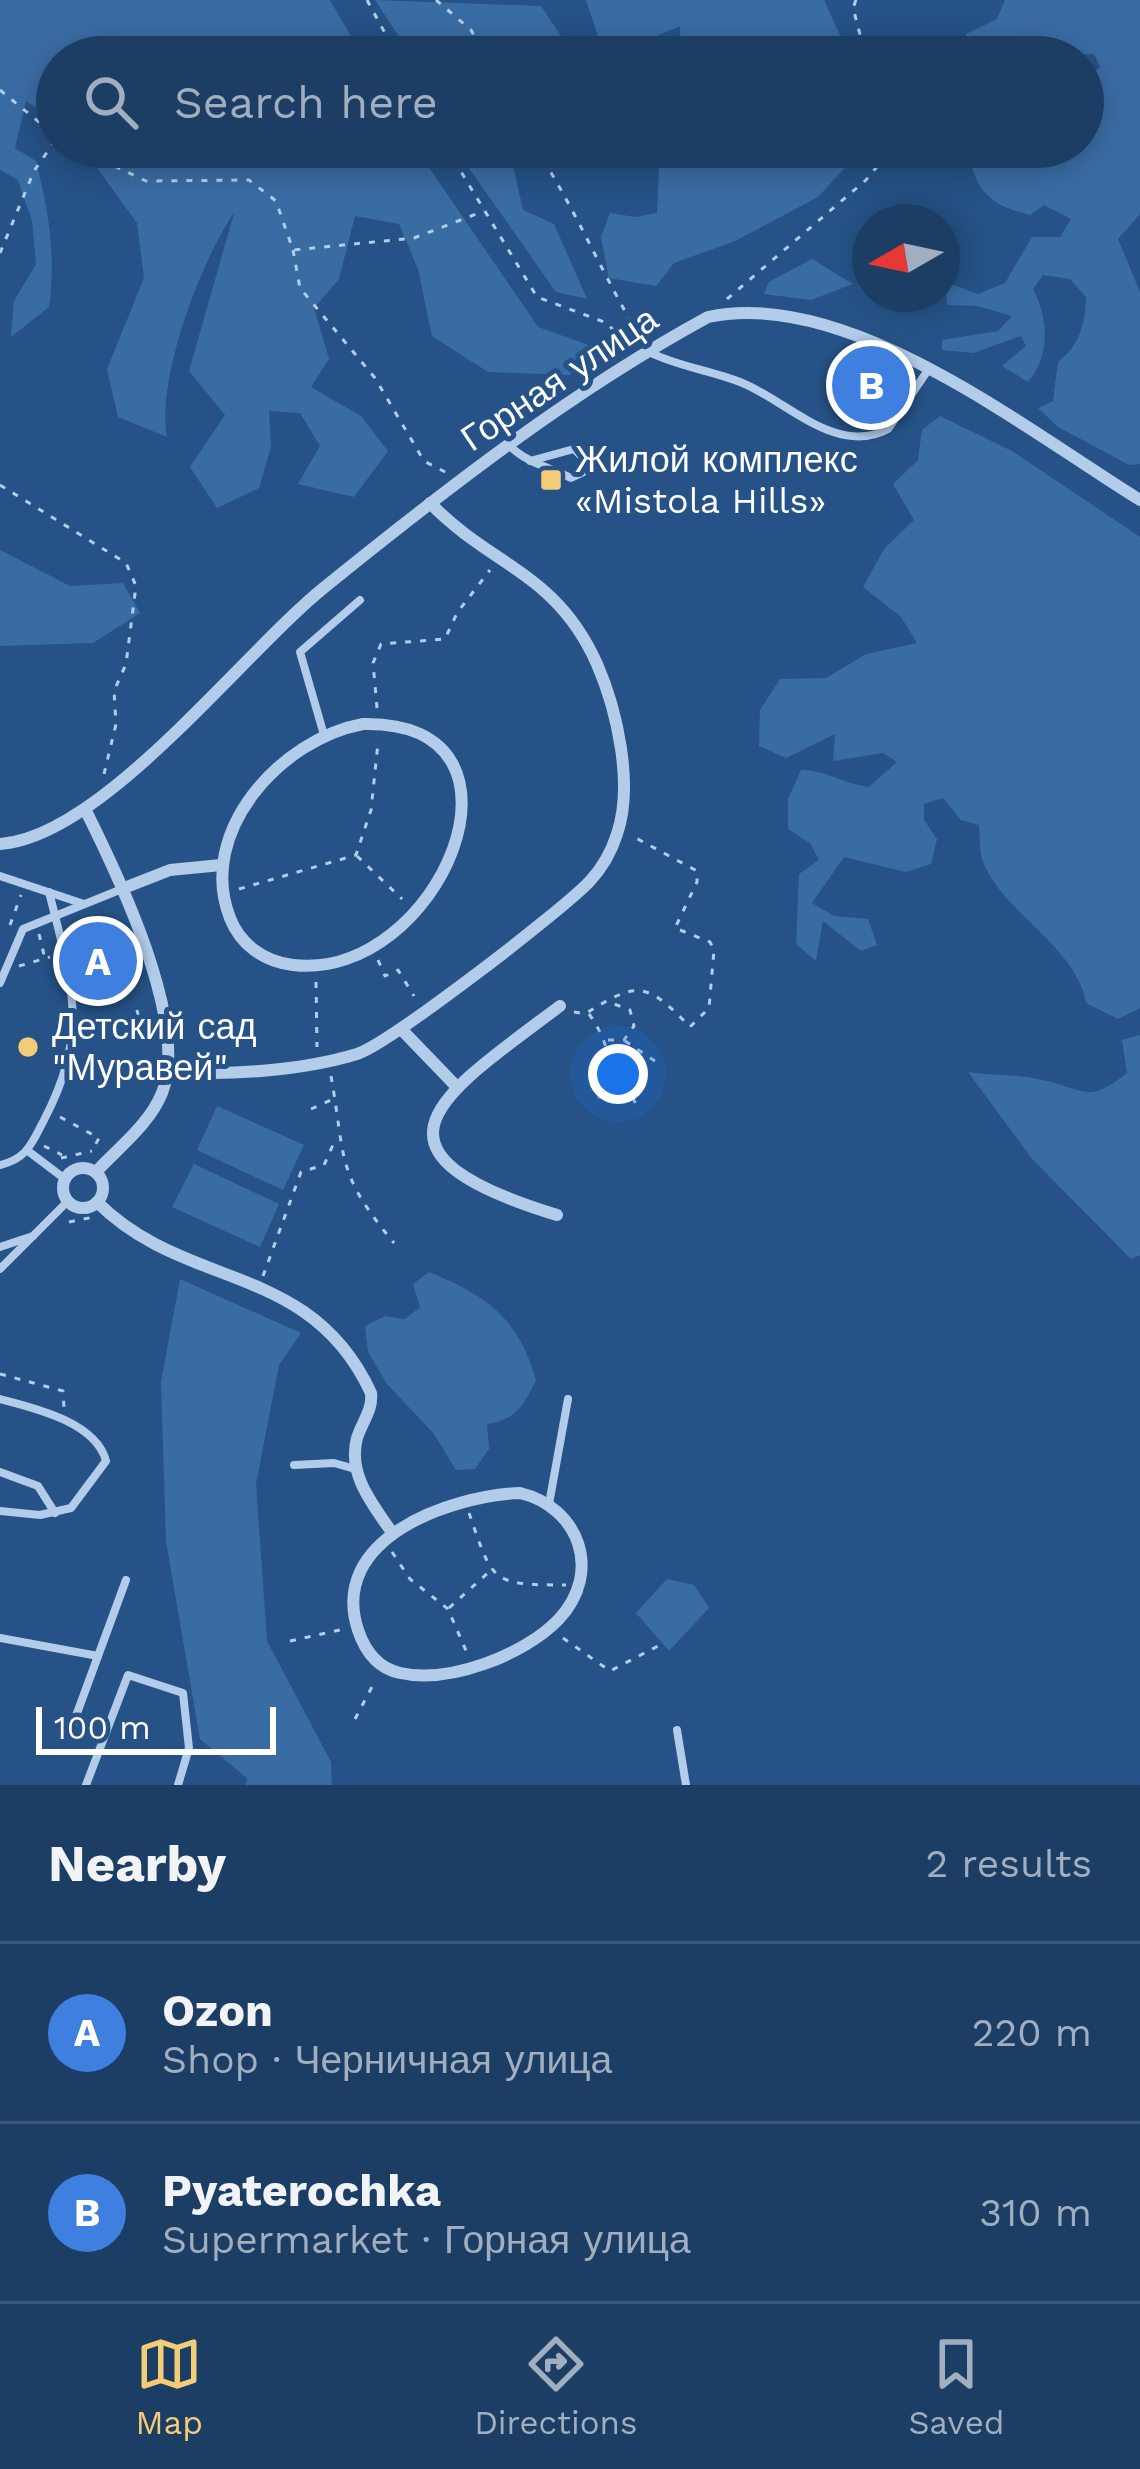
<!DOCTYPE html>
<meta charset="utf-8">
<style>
:root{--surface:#1c3e65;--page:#25456b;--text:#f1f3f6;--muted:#a0aebf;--line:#3a5779;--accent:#f2cc77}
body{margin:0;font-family:"Work Sans",sans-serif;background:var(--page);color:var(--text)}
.compass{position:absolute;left:852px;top:204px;width:108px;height:108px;border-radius:50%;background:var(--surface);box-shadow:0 6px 30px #0003;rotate:261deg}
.scale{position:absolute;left:36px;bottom:30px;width:240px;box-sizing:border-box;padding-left:12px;border:6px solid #fff;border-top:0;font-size:33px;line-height:42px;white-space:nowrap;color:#fff;-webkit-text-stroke:9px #265287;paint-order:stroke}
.you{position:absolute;left:618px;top:1074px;width:42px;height:42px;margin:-30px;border:9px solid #fff;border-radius:50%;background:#1a73e8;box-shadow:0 0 0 18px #1a73e833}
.badge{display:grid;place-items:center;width:78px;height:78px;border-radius:50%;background:var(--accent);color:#fff;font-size:39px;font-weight:700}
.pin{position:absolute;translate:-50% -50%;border:6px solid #fff;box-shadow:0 3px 12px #0006}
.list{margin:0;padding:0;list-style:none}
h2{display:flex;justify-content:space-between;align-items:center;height:156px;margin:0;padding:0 48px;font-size:51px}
h2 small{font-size:39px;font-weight:400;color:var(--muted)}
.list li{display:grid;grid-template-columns:78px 1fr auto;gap:36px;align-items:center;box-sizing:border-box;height:180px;padding:0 48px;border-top:3px solid var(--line)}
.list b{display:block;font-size:45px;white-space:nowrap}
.list p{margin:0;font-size:39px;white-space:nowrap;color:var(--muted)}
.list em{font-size:39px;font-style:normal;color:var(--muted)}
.icon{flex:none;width:66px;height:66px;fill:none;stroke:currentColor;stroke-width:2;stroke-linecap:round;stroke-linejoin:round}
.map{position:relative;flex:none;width:1140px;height:1785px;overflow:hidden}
.search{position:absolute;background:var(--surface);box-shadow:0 6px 30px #0003;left:36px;right:36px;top:36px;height:132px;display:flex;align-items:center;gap:30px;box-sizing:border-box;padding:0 42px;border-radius:66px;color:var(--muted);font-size:45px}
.sheet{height:516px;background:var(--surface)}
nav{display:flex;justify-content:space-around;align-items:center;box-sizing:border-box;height:168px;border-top:3px solid var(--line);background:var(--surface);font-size:33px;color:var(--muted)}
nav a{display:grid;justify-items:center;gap:6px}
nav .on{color:var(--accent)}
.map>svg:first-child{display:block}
.green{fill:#3a6ca4}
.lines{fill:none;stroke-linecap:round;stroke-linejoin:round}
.path{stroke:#b2cce9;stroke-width:3;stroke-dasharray:6 9;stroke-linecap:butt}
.lane{stroke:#b2cce9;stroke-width:8}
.street{stroke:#b2cce9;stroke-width:12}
.poi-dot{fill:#f2cc77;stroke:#265287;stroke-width:4.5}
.labels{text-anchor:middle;stroke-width:10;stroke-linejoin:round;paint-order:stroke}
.street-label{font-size:36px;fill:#fff;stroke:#265287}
.poi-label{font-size:36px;fill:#fff;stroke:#265287;text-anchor:start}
</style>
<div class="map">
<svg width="1140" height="1785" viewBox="0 0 1140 1785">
<rect width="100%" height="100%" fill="#265287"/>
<g class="green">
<path d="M 0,0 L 330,0 L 363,57 L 57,57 L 57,121 L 26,101 L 15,148 L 36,161 C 49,213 56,254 49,307 L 11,337 L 14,301 L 36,264 L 32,221 L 18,180 L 0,170 Z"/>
<polygon points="375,0 541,6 563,39 565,57 412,57"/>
<polygon points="586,0 824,0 850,57 681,57 680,26 636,45 625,57 605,57"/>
<path d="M 1005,0 L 1140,0 L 1140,214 L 1118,239 L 1140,292 L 1140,464 L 1129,465 L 1058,427 L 1038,408 L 1053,401 L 1058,362 C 1080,345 1085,324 1086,297 L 1070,279 L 1043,275 L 1033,289 C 1048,318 1051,355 1028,382 L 1002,366 L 1026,346 L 1021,336 L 973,353 L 942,350 L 942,340 L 998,331 L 1012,316 L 978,306 L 947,305 L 942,242 L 951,284 L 978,294 L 1005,283 L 1032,237 L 1060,237 L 1071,219 L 1044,205 L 1030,215 C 998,207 979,197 971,163 L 1001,147 L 1083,147 L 1083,80 L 1100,67 L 1094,54 L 997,57 L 988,51 L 984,57 L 966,57 L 966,34 L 997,19 Z"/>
<path d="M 162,147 L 415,147 L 538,327 L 597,348 L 570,375 L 488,372 L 432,336 L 418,269 L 399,224 L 355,216 L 339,279 L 314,308 L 329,359 L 311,387 L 361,416 L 388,451 L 354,497 L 298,484 L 320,446 L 300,413 L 269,411 L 271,447 L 259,488 L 217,508 L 190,467 L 225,415 L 189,371 L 234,213 C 201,260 156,380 167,437 L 118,417 L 107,369 L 144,278 L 137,223 L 91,160 L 176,168 L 181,156 Z"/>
<polygon points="454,147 506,147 510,152 523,210 554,224 587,299 556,292"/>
<polygon points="660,147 855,147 850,162 818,197 735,241 674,263 656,286 609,278 601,237 610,213 635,217 657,213"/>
<polygon points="812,259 853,284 811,300 764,294 769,282"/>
<path d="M 940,416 L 1012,451 L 1140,537 L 1140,1008 L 1118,1019 L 1086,1003 C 1077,947 1005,915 983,862 C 979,852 980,836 979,825 L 961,820 L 943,798 L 924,804 L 924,820 L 937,839 L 931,864 L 906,872 L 844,857 L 812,903 L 834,916 L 868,919 L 877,945 L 861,951 L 823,921 L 816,961 L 796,944 L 799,874 L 819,860 L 810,843 L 788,829 L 788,799 L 801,770 C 826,770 844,784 869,787 L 897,762 L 883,753 L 833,761 L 835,734 L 786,758 L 759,746 L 760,710 L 780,679 L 826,678 L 866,654 L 917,643 L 901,617 L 863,587 L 884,549 L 914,520 L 893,484 L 918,460 L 922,430 Z"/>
<polygon points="0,550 70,586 123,583 140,613 93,643 0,646"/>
<path d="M 1140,1035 L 1140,1255 L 1131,1259 L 1033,1160 L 968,1072 C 994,1076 1023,1074 1047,1081 C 1089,1092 1090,1102 1127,1073 L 1122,1040 Z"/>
<polygon points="217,1106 304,1145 283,1190 197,1150"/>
<polygon points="194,1164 279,1204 260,1247 172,1207"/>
<path d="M 429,1272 C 488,1296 518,1318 536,1380 C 524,1405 516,1420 487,1424 L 489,1449 L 475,1469 L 456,1470 L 434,1434 L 387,1384 L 368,1352 L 365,1326 L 385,1316 L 405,1319 L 420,1307 L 413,1284 Z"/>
<polygon points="180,1279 301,1333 279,1365 256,1484 267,1641 331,1762 332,1785 246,1785 247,1778 200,1739 166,1541 161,1382"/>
<polygon points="667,1579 694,1585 709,1608 669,1651 636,1613"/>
</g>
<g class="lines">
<g class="path">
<polyline points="367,0 398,57"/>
<polyline points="436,0 471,30 486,57"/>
<polyline points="856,0 853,8 866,57"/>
<polyline points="0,90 56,136"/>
<polyline points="74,147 146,181 249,180 276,201 293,250 414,238 484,211"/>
<polyline points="446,147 537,297 607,323 626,345"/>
<path d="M 535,147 C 576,209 603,277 642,340"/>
<polyline points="293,250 300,288 375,378 424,461 447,473"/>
<polyline points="0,253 34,171 57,138"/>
<polyline points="727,299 866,180 893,147"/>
<polyline points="0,485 126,563 136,586 126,664 114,691 116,724 104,774"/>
<polyline points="377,708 373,663 381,644 445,639 457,613 490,570"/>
<polyline points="357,856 402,899"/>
<polyline points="239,889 356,855 371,810 378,743"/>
<polyline points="10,925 21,895"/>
<polyline points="39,934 45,959"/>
<polyline points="75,949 123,935"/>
<polyline points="378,960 385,976 398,970 414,996"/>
<polyline points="19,966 50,957"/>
<polyline points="316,982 317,1047"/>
<polyline points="137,1010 138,1015"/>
<path d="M 574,1012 L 585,1014 C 637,981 646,981 690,1027 L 709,1008 L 714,950 L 710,942 L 675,928 L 697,882 L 697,871 L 634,837"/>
<path d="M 589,1014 C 607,1039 618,1071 598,1098"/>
<polyline points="608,1040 624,1040 634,1026 630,1010 614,1004"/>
<polyline points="625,1041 658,1063"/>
<path d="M 331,1076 C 346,1160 335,1172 394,1243"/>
<polyline points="609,1082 628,1089 638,1108"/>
<polyline points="311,1109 333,1099"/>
<polyline points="60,1117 99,1138 92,1151"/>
<polyline points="44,1146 62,1155"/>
<polyline points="61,1158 92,1151"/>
<polyline points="69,1222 94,1217"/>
<polyline points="263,1276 301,1172 324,1165 336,1138"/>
<polyline points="0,1374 63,1391 64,1408"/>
<path d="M 469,1513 C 493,1582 490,1585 566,1585"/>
<polyline points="392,1552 410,1579 448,1609 467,1653"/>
<polyline points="449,1608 490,1571"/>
<polyline points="563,1638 610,1671 660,1645"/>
<polyline points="290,1641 340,1630"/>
<polyline points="355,1719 374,1683"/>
</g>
<g class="lane">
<path d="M 649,352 C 679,367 710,370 740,382 C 785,399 836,457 888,429 L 928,370"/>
<path d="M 510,446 C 527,463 549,467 571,478 L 586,471 L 587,462 L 574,449 L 530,461"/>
<polyline points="324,735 300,652 360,600"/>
<polyline points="0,876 84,904"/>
<polyline points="0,983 23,929 122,889"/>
<polyline points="28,1151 65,1179"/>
<path d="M 0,1165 C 27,1159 32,1143 44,1120 C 90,1032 72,984 49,892"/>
<polyline points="0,1247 33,1236"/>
<polyline points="0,1269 68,1201"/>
<path d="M 0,1399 C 34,1408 96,1422 106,1461 L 71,1508 L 40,1515 L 0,1511"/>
<polyline points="294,1465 334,1463 355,1469"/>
<polyline points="0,1472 38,1486 55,1513"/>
<polyline points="549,1504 568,1399"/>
<polyline points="0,1638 98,1656"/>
<polyline points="73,1724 126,1580"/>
<polyline points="677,1730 686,1785"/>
<polyline points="86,1785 128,1675 183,1693 189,1748 178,1785"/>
</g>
<g class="street">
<path d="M 363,724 C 551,720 438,982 293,965 C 264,962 240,944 230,918 C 196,832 281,739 363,724 Z"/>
<path d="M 85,809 C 117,873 190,1023 162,1093 C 149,1125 118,1148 96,1172"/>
<path d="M 0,844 C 103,837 243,652 326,586 C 446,489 572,391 708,317 C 847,287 1025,429 1140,500"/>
<polyline points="124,888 170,870 221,865"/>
<polyline points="401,1029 455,1085"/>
<path d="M 167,1071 C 226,1076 301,1071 357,1054 C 390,1043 563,910 590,881 C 602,868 612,850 617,834 C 634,785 617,710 597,664 C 556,572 492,567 430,503"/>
<circle cx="83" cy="1188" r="20"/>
<path d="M 97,1202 C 186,1291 310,1261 371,1393 C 373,1410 362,1422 357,1438 C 347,1475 374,1506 393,1534"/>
<path d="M 557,1215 C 348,1151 441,1095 560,1006"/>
<path d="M 520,1493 C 579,1507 603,1572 559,1619 C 525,1655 449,1684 400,1673 C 377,1668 365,1651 358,1630 C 328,1539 449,1496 520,1493 Z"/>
</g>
</g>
<g class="poi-dot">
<rect x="539" y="468" width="24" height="24" rx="6"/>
<circle cx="28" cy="1047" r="12"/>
</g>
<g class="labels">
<g class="street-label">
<text transform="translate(559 378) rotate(-34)" y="13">Горная улица</text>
</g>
<g class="poi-label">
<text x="575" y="472">Жилой комплекс<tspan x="575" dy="41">«Mistola Hills»</tspan></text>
<text x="52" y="1039">Детский сад<tspan x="52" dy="41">"Муравей"</tspan></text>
</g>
</g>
</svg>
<svg class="compass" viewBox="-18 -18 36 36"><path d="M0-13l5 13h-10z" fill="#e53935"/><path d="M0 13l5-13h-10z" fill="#a0aebf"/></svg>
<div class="scale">100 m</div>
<div class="you"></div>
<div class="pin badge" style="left:98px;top:961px;background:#3f7fe0">A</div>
<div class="pin badge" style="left:871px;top:385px;background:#3f7fe0">B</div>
<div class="search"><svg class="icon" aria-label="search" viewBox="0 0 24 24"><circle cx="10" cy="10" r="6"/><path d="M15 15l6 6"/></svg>Search here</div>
</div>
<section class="sheet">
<h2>Nearby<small>2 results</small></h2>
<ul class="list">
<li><span class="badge" style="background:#3f7fe0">A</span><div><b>Ozon</b><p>Shop · Черничная улица</p></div><em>220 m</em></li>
<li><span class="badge" style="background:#3f7fe0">B</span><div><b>Pyaterochka</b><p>Supermarket · Горная улица</p></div><em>310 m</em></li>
</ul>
</section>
<nav>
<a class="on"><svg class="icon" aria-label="map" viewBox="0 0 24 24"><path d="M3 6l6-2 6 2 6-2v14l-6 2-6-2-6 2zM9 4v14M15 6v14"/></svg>Map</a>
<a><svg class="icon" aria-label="directions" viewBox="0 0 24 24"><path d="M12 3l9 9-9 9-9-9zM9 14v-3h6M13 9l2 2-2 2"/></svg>Directions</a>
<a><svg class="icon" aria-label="saved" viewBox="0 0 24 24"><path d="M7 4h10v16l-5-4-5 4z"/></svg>Saved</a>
</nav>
